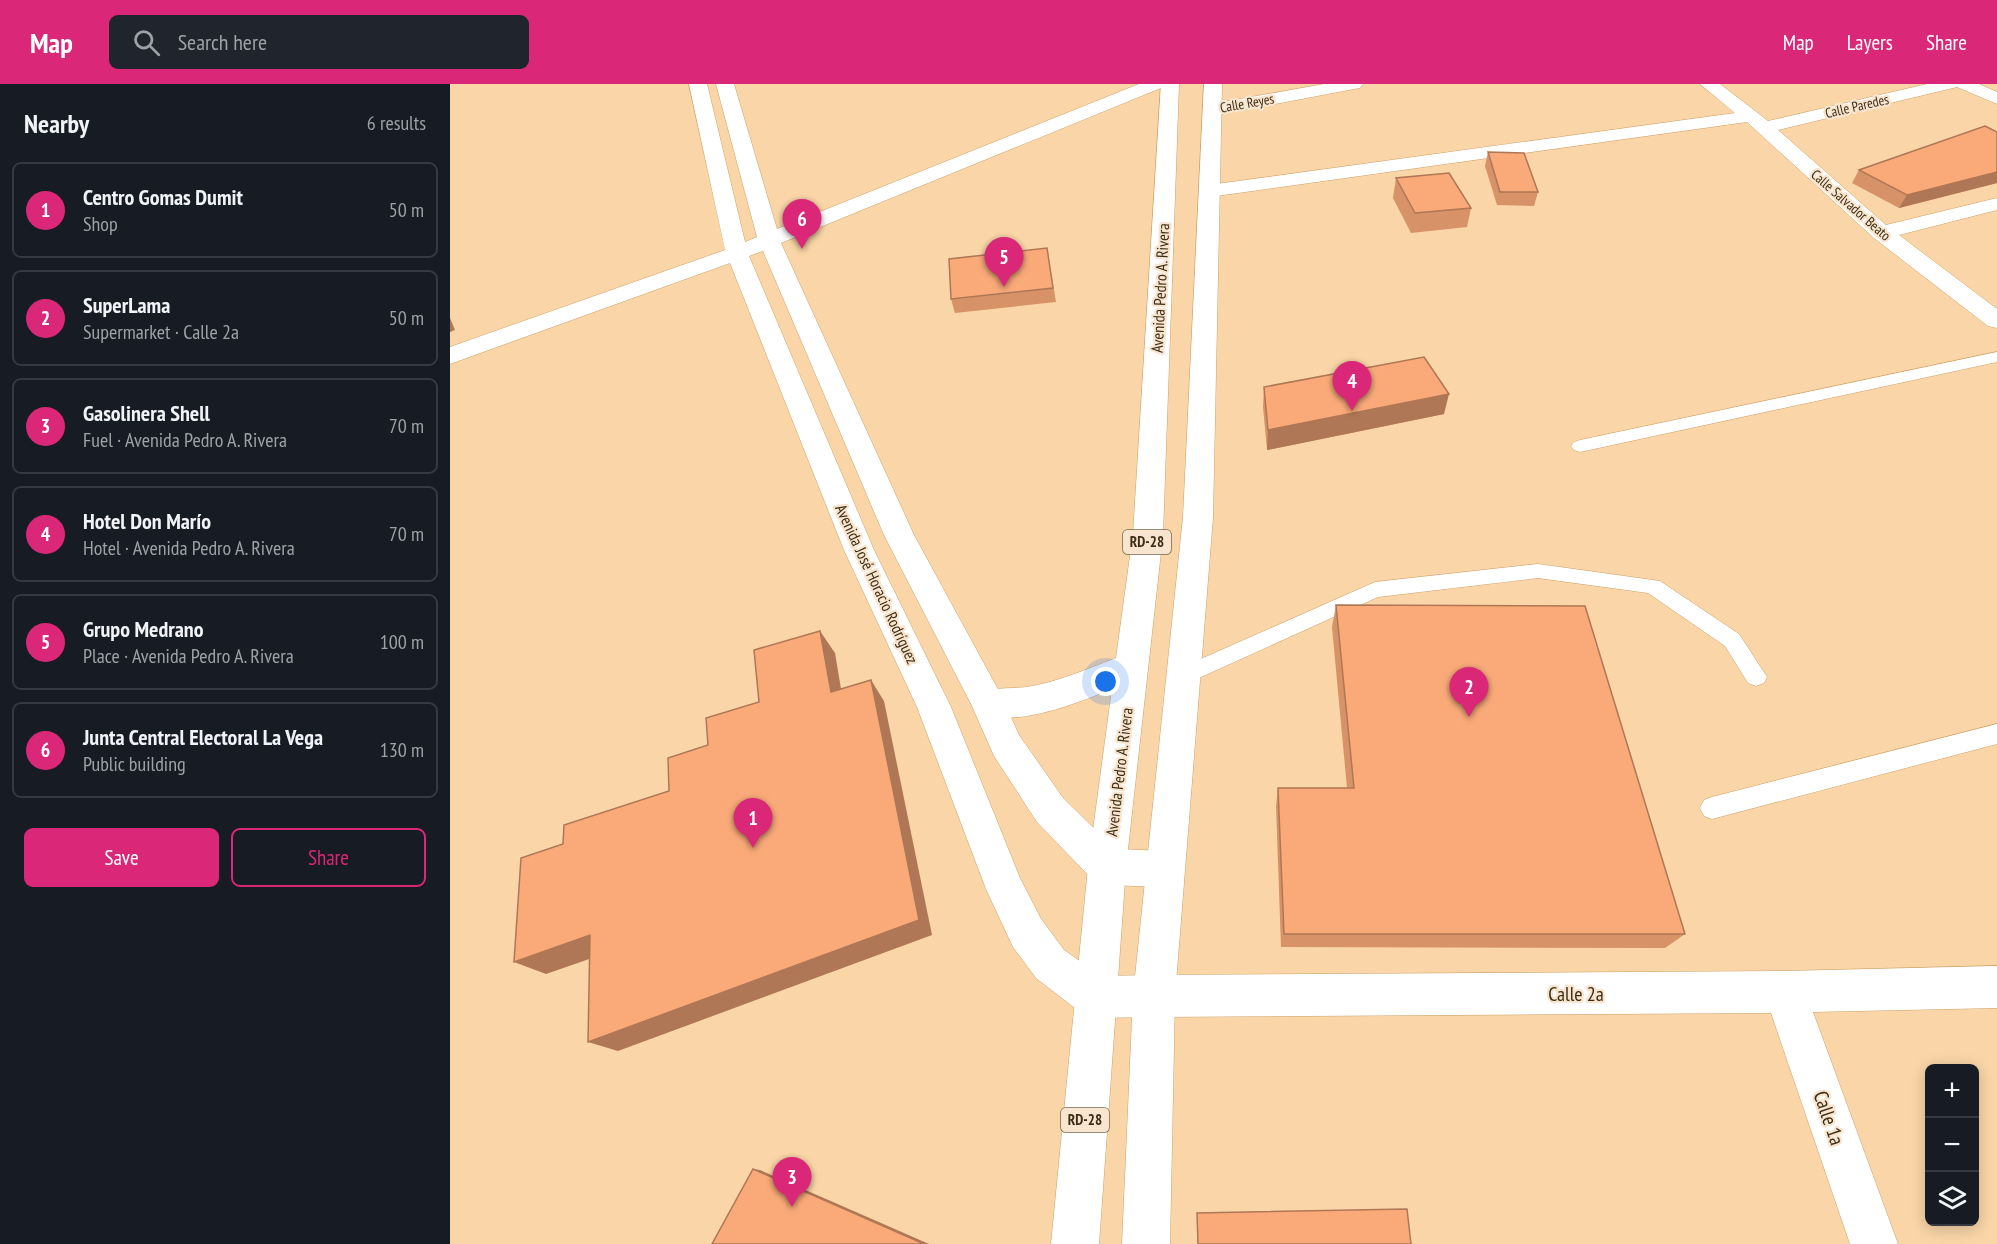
<!DOCTYPE html>
<meta charset="utf-8">
<style>
:root{--surface:#171b24;--page:#20242c;--text:#f1f3f6;--muted:#9ea1a6;--line:#363941;--accent:#db2777}
body{margin:0;font-family:"PT Sans Narrow",sans-serif;background:var(--page);color:var(--text)}
.controls{position:absolute;right:18px;bottom:18px;display:grid;overflow:hidden;border-radius:9px;box-shadow:0 3px 15px #0003}
.controls button{width:54px;height:54px;display:grid;place-items:center;padding:0;border:0;border-bottom:2px solid var(--line);background:var(--surface);color:var(--text);font:30px sans-serif}
.you{position:absolute;left:656px;top:598px;width:21px;height:21px;margin:-15px;border:4px solid #fff;border-radius:50%;background:#1a73e8;box-shadow:0 0 0 9px #1a73e833}
.badge{display:grid;place-items:center;width:39px;height:39px;border-radius:50%;background:var(--accent);color:#fff;font-size:20px;font-weight:700}
.pin{position:absolute;translate:-50% -50px;filter:drop-shadow(0 2px 3px #0008)}
.pin::after{content:'';position:absolute;top:32px;width:21px;height:18px;background:inherit;clip-path:polygon(0 0,100% 0,50% 100%)}
.list{margin:0;padding:0;list-style:none}
h2{display:flex;justify-content:space-between;align-items:center;height:78px;margin:0;padding:0 24px;font-size:26px}
h2 small{font-size:20px;font-weight:400;color:var(--muted)}
.list li{display:grid;grid-template-columns:39px 1fr auto;gap:18px;align-items:center;box-sizing:border-box;height:96px;margin:0 12px 12px;padding:0 12px;border:2px solid var(--line);border-radius:9px}
.list b{display:block;font-size:22px;white-space:nowrap}
.list p{margin:0;font-size:20px;white-space:nowrap;color:var(--muted)}
.list em{font-size:20px;font-style:normal;color:var(--muted)}
.actions{display:flex;gap:12px;padding:18px 24px}
.actions a{flex:1;padding:14px 0;border:2px solid var(--accent);border-radius:9px;text-align:center;font-size:21px;color:var(--accent)}
.actions .main{background:var(--accent);color:#fff}
.icon{flex:none;width:33px;height:33px;fill:none;stroke:currentColor;stroke-width:2;stroke-linecap:round;stroke-linejoin:round}
.map{position:relative;flex:none;width:1547px;height:1160px;overflow:hidden}
header{display:flex;align-items:center;gap:36px;box-sizing:border-box;height:84px;padding:0 30px;background:var(--accent);color:#fff}
header strong{font-size:28px}
nav{display:flex;gap:33px;margin-inline-start:auto;font-size:21px}
.search{width:420px;height:54px;background:var(--page);display:flex;align-items:center;gap:15px;box-sizing:border-box;padding:0 21px;border-radius:9px;color:var(--muted);font-size:22px}
main{display:flex}
aside{flex:1;background:var(--surface)}
.map>svg:first-child{display:block}
.lines{fill:none;stroke-linecap:round;stroke-linejoin:round}
.lane-casing{stroke:#cea26a;stroke-width:1}
.street-casing{stroke:#cea26a;stroke-width:1}
.secondary-casing{stroke:#cea26a;stroke-width:1}
.primary-casing{stroke:#cea26a;stroke-width:1}
.lane{fill:#fff;fill-rule:evenodd}
.street{fill:#fff;fill-rule:evenodd}
.secondary{fill:#fff;fill-rule:evenodd}
.primary{fill:#fff;fill-rule:evenodd}
.wall{fill:#d79268}
.shaded-wall{fill:#af7755}
.building{fill:#faaa79;stroke:#af7755;stroke-width:1.5}
.labels{text-anchor:middle;stroke-width:4.5;stroke-linejoin:round;paint-order:stroke}
.far-street-label{font-size:14px;fill:#3e2d15;stroke:#f8e5cf}
.shield{fill:#f8e5cf;stroke:#76644d;stroke-width:1.5}
.shield-label{font-size:15px;font-weight:bold;fill:#3e2d15}
.street-label{font-size:16px;fill:#3e2d15;stroke:#f8e5cf}
.near-street-label{font-size:20px;fill:#3e2d15;stroke:#f8e5cf}
</style>
<header>
<strong>Map</strong>
<div class="search"><svg class="icon" aria-label="search" viewBox="0 0 24 24"><circle cx="10" cy="10" r="6"/><path d="M15 15l6 6"/></svg>Search here</div>
<nav><a>Map</a><a>Layers</a><a>Share</a></nav>
</header>
<main>
<aside>
<h2>Nearby<small>6 results</small></h2>
<ul class="list">
<li><span class="badge">1</span><div><b>Centro Gomas Dumit</b><p>Shop</p></div><em>50 m</em></li>
<li><span class="badge">2</span><div><b>SuperLama</b><p>Supermarket · Calle 2a</p></div><em>50 m</em></li>
<li><span class="badge">3</span><div><b>Gasolinera Shell</b><p>Fuel · Avenida Pedro A. Rivera</p></div><em>70 m</em></li>
<li><span class="badge">4</span><div><b>Hotel Don Marío</b><p>Hotel · Avenida Pedro A. Rivera</p></div><em>70 m</em></li>
<li><span class="badge">5</span><div><b>Grupo Medrano</b><p>Place · Avenida Pedro A. Rivera</p></div><em>100 m</em></li>
<li><span class="badge">6</span><div><b>Junta Central Electoral La Vega</b><p>Public building</p></div><em>130 m</em></li>
</ul>
<div class="actions"><a class="main">Save</a><a>Share</a></div>
</aside>
<div class="map">
<svg width="1547" height="1160" viewBox="0 0 1547 1160">
<rect width="100%" height="100%" fill="#f9d5a7"/>
<g class="lines">
<g class="lane-casing">
<g id="lane">
<polygon points="1547,268 1547,278 1130,368 1124,366 1121,362 1124,358 1130,356"/>
<polygon points="1088,480 1210,497 1289,550 1317,593 1314,599 1306,602 1298,599 1275,562 1198,509 1088,494 928,513 740,598 733,601 726,598 722,592 726,586 925,498"/>
<polygon points="1547,640 1547,660 1262,735 1254,732 1250,724 1254,716 1262,713"/>
</g>
</g>
<g class="street-casing">
<g id="street">
<polygon points="874,0 913,0 910,4 904,5 762,32 755,30 753,26 755,22 762,20"/>
<polygon points="1250,0 1270,0 1318,37 1477,0 1529,0 1547,8 1547,20 1507,3 1328,46 1436,141 1547,114 1547,126 1449,151 1547,225 1547,244 1538,242 1424,154 1297,38 759,113 752,111 749,107 752,103 759,101 1285,29"/>
<polygon points="1547,882 1547,924 1363,928 1448,1160 1400,1160 1321,929 704,933 689,927 683,912 689,897 704,891 1335,887"/>
</g>
</g>
<g class="secondary-casing">
<polygon id="secondary" points="239,0 257,0 295,158 307,153 266,0 284,0 327,145 689,0 714,0 711,4 331,159 464,451 550,609 569,651 613,714 665,765 715,767 729,772 734,785 729,798 715,803 657,801 643,796 587,738 544,672 522,622 434,451 313,167 299,172 424,466 501,623 570,794 591,835 614,866 651,892 704,891 719,897 725,912 719,927 704,933 645,934 630,928 586,894 563,863 536,805 467,623 394,466 280,179 0,280 0,263 275,166"/>
</g>
<g class="primary-casing">
<g id="primary">
<path d="M 711,0 L 729,0 L 713,450 L 676,783 L 649,1160 L 601,1160 L 638,783 L 662,605 C 624,620 567,644 526,629 L 521,619 L 526,609 C 543,603 559,605 577,603 C 608,598 637,585 666,574 L 683,450 Z"/>
<polygon points="754,0 772,0 763,433 725,912 720,1160 672,1160 683,912 733,433"/>
</g>
</g>
<use href="#lane" class="lane"/>
<use href="#street" class="street"/>
<use href="#secondary" class="secondary"/>
<use href="#primary" class="primary"/>
</g>
<g class="wall">
<polygon points="1547,48 1547,99 1449,124 1402,99 1409,86"/>
<polygon points="1038,68 1088,108 1084,122 1047,121 1035,82"/>
<polygon points="946,94 1021,124 1017,143 961,149 943,114"/>
<polygon points="597,164 606,218 505,229 501,215"/>
<polygon points="814,303 994,330 817,366 813,323"/>
<polygon points="886,521 1235,850 1215,864 831,863 826,722 828,704 897,704 882,543"/>
</g>
<g class="shaded-wall">
<polygon points="1547,88 1547,99 1449,124 1457,111"/>
<polygon points="0,234 5,246 0,248"/>
<polygon points="999,310 994,330 817,366 818,346"/>
<polygon points="370,547 385,569 395,629 381,608"/>
<polygon points="421,596 434,617 482,851 168,967 138,958"/>
<polygon points="140,851 168,865 96,890 64,878"/>
<polygon points="303,1085 310,1086 479,1160 474,1160"/>
</g>
<g class="building">
<polygon points="1535,42 1547,48 1547,88 1457,111 1409,86"/>
<polygon points="1038,68 1074,69 1088,108 1050,108"/>
<polygon points="999,89 1021,124 965,129 946,94"/>
<polygon points="597,164 603,204 501,215 499,175"/>
<polygon points="974,273 999,310 818,346 814,303"/>
<polygon points="886,521 1135,522 1235,850 834,850 828,704 904,704"/>
<polygon points="370,547 381,608 421,596 469,836 138,958 140,851 64,878 71,774 113,760 114,741 219,707 218,674 258,661 256,634 309,618 304,566"/>
<polygon points="303,1085 474,1160 262,1160"/>
<polygon points="957,1125 961,1160 748,1160 747,1129"/>
</g>
<g class="labels">
<g class="far-street-label">
<text transform="translate(797 19) rotate(-10)" y="5">Calle Reyes</text>
<text transform="translate(1407 22) rotate(-13)" y="5">Calle Paredes</text>
<text transform="translate(1401 121) rotate(41)" y="5">Calle Salvador Beato</text>
</g>
<g class="shield">
<rect x="673" y="446" width="48" height="24" rx="4.5"/>
<rect x="611" y="1024" width="48" height="24" rx="4.5"/>
</g>
<g class="shield-label">
<text x="697" y="463">RD-28</text>
<text x="635" y="1041">RD-28</text>
</g>
<g class="street-label">
<text transform="translate(710 204) rotate(-87)" y="6">Avenida Pedro A. Rivera</text>
<text transform="translate(427 500) rotate(65)" y="6">Avenida José Horacio Rodríguez</text>
<text transform="translate(669 688) rotate(-83)" y="6">Avenida Pedro A. Rivera</text>
</g>
<g class="near-street-label">
<text x="1126" y="917">Calle 2a</text>
<text transform="translate(1379 1034) rotate(71)" y="7">Calle 1a</text>
</g>
</g>
</svg>
<div class="controls">
<button>+</button>
<button>−</button>
<button><svg class="icon" aria-label="layers" viewBox="0 0 24 24"><path d="M12 4l9 5-9 5-9-5zM3 14l9 5 9-5"/></svg></button>
</div>
<div class="you"></div>
<div class="pin badge" style="left:303px;top:764px">1</div>
<div class="pin badge" style="left:1019px;top:633px">2</div>
<div class="pin badge" style="left:342px;top:1123px">3</div>
<div class="pin badge" style="left:902px;top:327px">4</div>
<div class="pin badge" style="left:554px;top:203px">5</div>
<div class="pin badge" style="left:352px;top:165px">6</div>
</div>
</main>
